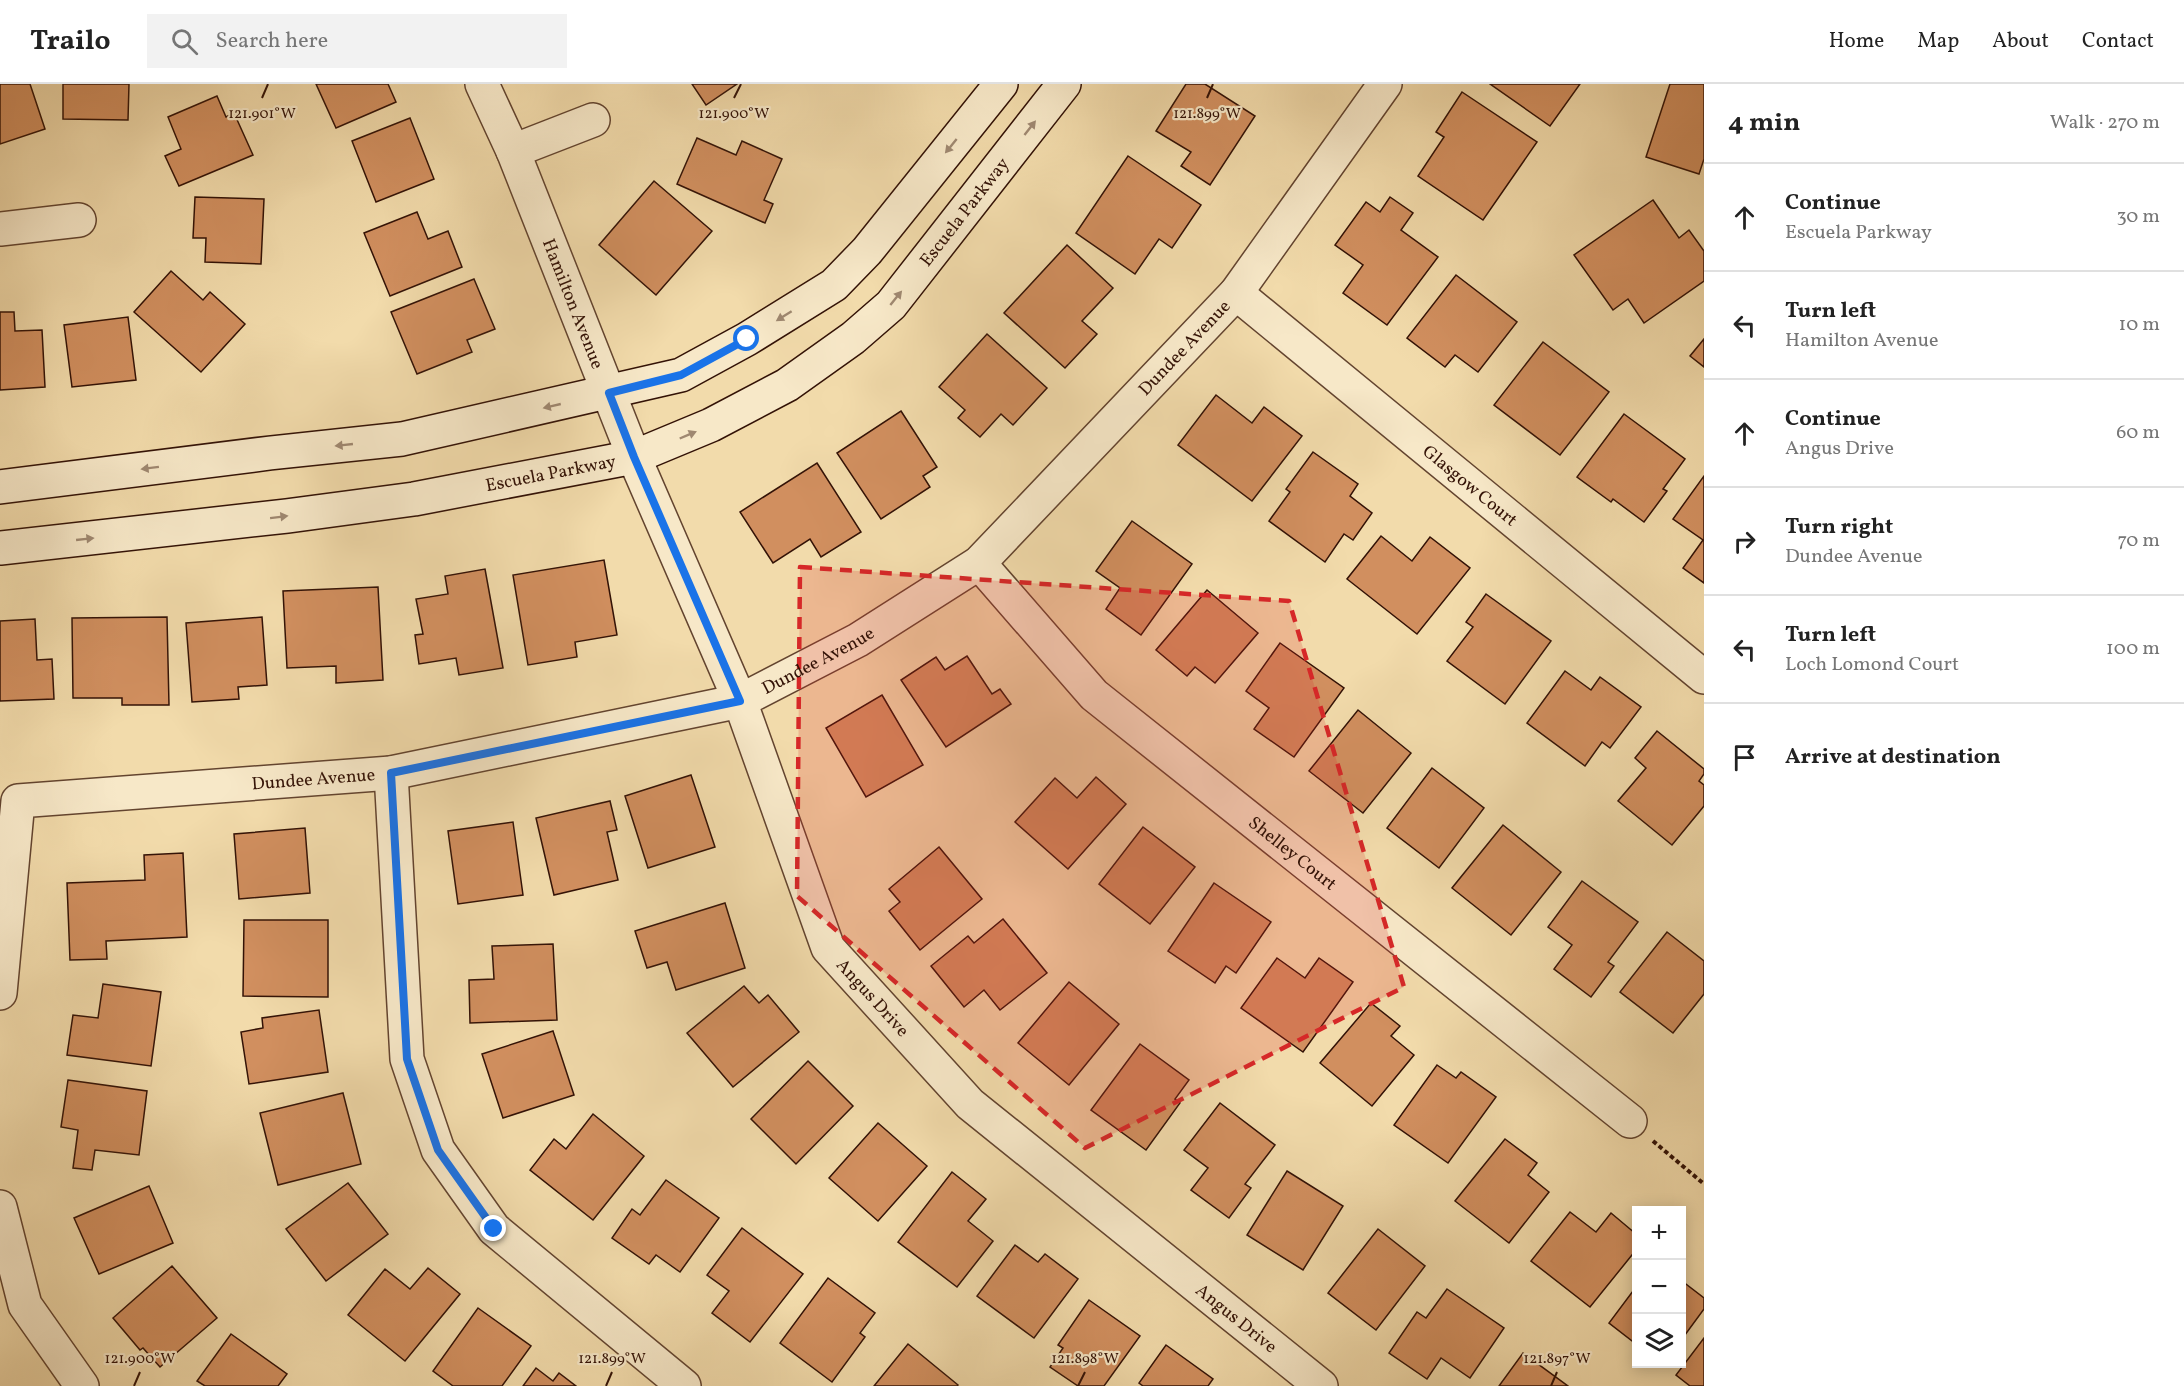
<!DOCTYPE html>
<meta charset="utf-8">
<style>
:root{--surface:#fff;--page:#f2f2f2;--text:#222;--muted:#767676;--line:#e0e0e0}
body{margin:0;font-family:Vollkorn,serif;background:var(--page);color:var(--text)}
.controls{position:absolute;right:18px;bottom:18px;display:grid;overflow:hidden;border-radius:0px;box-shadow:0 3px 15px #0003}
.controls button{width:54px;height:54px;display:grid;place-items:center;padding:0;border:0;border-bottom:2px solid var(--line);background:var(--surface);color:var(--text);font:30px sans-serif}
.stop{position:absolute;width:18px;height:18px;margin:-14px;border:4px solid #1a73e8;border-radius:50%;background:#fff}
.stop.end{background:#1a73e8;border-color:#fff;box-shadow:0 2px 6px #0008}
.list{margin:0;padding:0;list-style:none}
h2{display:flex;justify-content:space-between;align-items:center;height:78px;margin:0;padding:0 24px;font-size:26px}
h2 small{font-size:20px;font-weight:400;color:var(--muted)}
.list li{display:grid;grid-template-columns:39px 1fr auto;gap:18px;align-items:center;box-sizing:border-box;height:108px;padding:0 24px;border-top:2px solid var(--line)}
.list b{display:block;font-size:22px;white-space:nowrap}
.list p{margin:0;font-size:20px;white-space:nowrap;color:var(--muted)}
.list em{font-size:20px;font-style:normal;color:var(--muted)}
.icon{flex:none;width:33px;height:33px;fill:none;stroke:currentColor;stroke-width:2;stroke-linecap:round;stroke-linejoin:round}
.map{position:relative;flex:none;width:1704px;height:1302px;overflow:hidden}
header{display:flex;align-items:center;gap:36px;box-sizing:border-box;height:84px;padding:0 30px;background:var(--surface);border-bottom:2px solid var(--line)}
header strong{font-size:28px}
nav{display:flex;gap:33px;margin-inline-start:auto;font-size:21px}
.search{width:420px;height:54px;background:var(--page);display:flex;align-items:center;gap:15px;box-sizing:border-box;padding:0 21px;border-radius:0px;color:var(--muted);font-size:22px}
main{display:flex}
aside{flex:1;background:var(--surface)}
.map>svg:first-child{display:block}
.building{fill:#d18f5f;stroke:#331206;stroke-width:1.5}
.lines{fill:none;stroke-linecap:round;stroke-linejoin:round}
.street-casing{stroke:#63442f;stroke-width:36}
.secondary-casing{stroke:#331206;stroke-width:36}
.path{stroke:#331206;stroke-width:4;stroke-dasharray:4.5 3;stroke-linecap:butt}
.street{stroke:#f7e8c8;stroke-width:33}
.secondary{stroke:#f7e8c8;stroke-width:33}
.oneway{fill:#9f8871}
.route{stroke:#1a73e8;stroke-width:8}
.marked{fill:#d62828;fill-opacity:0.2;stroke:#d62828;stroke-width:4.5;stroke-dasharray:12 8;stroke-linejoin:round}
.ticks{fill:none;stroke:#331206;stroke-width:2}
.labels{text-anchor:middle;stroke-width:4.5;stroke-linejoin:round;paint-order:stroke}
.street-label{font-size:18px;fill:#331206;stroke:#f7e8c8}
.ticks-label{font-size:15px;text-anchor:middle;fill:#331206;stroke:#f7e8c8;stroke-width:4.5;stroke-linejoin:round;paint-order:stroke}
</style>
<header>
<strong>Trailo</strong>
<div class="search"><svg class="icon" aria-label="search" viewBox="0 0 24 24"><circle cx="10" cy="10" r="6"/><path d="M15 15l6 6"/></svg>Search here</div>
<nav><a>Home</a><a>Map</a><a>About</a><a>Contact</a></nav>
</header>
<main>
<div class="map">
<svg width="1704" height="1302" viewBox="0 0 1704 1302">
<rect width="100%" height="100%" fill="#f2dbab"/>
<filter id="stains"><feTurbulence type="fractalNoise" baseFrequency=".00333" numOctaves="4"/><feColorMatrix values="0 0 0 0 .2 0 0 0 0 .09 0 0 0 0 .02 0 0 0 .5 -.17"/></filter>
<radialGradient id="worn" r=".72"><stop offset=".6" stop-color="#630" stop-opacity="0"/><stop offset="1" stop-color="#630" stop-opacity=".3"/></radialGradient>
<g class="building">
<polygon points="0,0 30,0 45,45 0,60"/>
<polygon points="63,0 129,0 128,36 63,35"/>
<polygon points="316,0 388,0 396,18 336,44"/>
<polygon points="692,0 737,0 706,21"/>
<polygon points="1186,0 1205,0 1255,32 1210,101 1181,82 1191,68 1156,47"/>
<polygon points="1490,0 1580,0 1550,42"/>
<polygon points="1670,0 1704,0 1704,75 1699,90 1646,73"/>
<polygon points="1462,8 1537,58 1483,136 1418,92 1444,53 1436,48"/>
<polygon points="217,12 226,33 234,29 253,71 179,102 165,72 181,65 168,33"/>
<polygon points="410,34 434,95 376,118 352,57"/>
<polygon points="697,54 736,71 742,57 782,75 764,116 773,120 765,139 677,100"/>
<polygon points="1128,72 1201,121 1172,164 1159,155 1135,190 1076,149"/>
<polygon points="654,97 712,147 656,211 599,161"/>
<polygon points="195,113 264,115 261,180 205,178 206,154 193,154"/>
<polygon points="1390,113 1413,129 1401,146 1438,173 1387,241 1343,209 1363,181 1335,161 1366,118 1380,128"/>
<polygon points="1653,116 1679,154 1689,146 1704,167 1704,197 1644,239 1628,215 1613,226 1574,171"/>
<polygon points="417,128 428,155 448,147 462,183 390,212 364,149"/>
<polygon points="1067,161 1113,204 1082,237 1097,250 1065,284 1004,229"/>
<polygon points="171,187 203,216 210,208 245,240 201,288 134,228"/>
<polygon points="1456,191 1517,238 1478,288 1455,271 1445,283 1407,254"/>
<polygon points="474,195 495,245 467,256 472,268 417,290 391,228"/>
<polygon points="0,228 14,228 15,247 42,246 45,303 0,306"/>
<polygon points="128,233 136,296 72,303 64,241"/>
<polygon points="987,250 1047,304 1013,341 1001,330 980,353 958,334 965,326 939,303"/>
<polygon points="1704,255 1704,283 1690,272"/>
<polygon points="1543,258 1609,308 1560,371 1494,321"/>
<polygon points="1216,311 1252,339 1264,323 1302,352 1252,417 1178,361"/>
<polygon points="901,327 937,383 923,392 930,403 881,435 837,369"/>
<polygon points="1624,330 1685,375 1663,405 1667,407 1644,438 1613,415 1611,418 1577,393"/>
<polygon points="1313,368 1358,400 1350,412 1372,429 1353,456 1344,450 1325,478 1269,437 1290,408 1286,405"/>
<polygon points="817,379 861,448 821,473 810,455 773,479 740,428"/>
<polygon points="1704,392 1704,499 1683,484 1703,456 1673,435"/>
<polygon points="1132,437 1192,480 1141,551 1106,525 1120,504 1096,487"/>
<polygon points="1381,452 1412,477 1430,453 1470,484 1417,550 1347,495"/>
<polygon points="604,476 617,551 575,558 577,573 528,581 513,491"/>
<polygon points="485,485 503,584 459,591 456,574 419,580 415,551 423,550 416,515 448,510 445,492"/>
<polygon points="378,503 383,596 336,599 336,582 287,584 283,507"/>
<polygon points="1207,506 1258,549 1215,599 1195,583 1187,592 1156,566"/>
<polygon points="1486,510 1551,557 1505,620 1447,577 1473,543 1466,538"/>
<polygon points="167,533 169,621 122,621 122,614 73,614 72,534"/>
<polygon points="262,533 267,601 238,603 239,615 192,618 186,539"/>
<polygon points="35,535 37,576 52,575 54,615 0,617 0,537"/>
<polygon points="1280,559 1344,604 1294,673 1254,645 1269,624 1246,607"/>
<polygon points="967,572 992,610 1000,605 1011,620 946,663 901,596 936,573 945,586"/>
<polygon points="1565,587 1591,606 1600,593 1641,623 1610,664 1602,658 1585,682 1527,639"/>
<polygon points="882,611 923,681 866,713 826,644"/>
<polygon points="1358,626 1411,669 1363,729 1309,687"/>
<polygon points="1657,647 1704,685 1704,690 1699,697 1704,701 1704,722 1672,761 1618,717 1646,684 1635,674"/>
<polygon points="1432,684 1484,724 1439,784 1387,744"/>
<polygon points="691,691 715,763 648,784 625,712"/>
<polygon points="1096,693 1126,720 1068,785 1015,738 1055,694 1077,714"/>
<polygon points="610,717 617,746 607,748 618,796 554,811 536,734"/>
<polygon points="513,738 523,811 458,820 448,747"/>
<polygon points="1503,741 1561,788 1511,851 1452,804"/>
<polygon points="1143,743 1195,783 1150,840 1099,800"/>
<polygon points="305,744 310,809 239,815 234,750"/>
<polygon points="939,763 982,815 920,866 889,827 900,818 889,805"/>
<polygon points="183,769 187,853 106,857 107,875 70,876 67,799 145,796 144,771"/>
<polygon points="1582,797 1638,838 1608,878 1614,882 1591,913 1554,885 1572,861 1548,843"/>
<polygon points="1214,799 1271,838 1236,889 1226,882 1215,899 1168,867"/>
<polygon points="725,819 745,884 676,906 667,878 647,884 635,847"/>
<polygon points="1003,835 1047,889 1000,926 984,906 964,923 931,882 968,852 974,859"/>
<polygon points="244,836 328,836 328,913 243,912"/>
<polygon points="1667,848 1704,877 1704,910 1673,949 1620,908"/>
<polygon points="553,860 557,936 470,939 469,896 494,895 492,862"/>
<polygon points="1277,874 1305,894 1319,874 1353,898 1303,968 1241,924"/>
<polygon points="1069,898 1119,940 1069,1001 1018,959"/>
<polygon points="103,900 161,908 151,982 67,971 73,931 98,934"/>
<polygon points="744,902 759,919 768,911 799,948 733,1003 687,949"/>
<polygon points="1371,919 1400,942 1391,952 1414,971 1372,1022 1320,979"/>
<polygon points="319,926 328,988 249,1000 241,948 263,944 262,934"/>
<polygon points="553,947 574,1011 503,1034 482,970"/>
<polygon points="1140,960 1189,996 1175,1015 1180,1019 1146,1066 1091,1026"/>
<polygon points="808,977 853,1022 796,1080 751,1035"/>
<polygon points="1437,981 1456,994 1461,988 1496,1013 1448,1079 1394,1041"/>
<polygon points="68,996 147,1007 139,1071 95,1066 92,1086 73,1084 78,1046 61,1043"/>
<polygon points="343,1009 361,1080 278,1101 260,1029"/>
<polygon points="1220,1019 1275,1061 1245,1100 1251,1104 1229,1134 1191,1106 1208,1084 1184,1066"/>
<polygon points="593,1030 644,1072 593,1136 530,1086 554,1055 566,1065"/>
<polygon points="878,1039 927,1082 878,1137 829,1094"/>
<polygon points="1505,1055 1537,1079 1528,1091 1549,1108 1509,1159 1455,1117"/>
<polygon points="1287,1087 1343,1122 1303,1186 1247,1151"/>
<polygon points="952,1088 986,1115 968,1137 993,1157 957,1203 898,1158"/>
<polygon points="666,1096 719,1134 680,1188 656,1171 649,1180 612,1154 632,1125 640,1131"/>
<polygon points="348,1099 388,1150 326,1197 286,1145"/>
<polygon points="149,1102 173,1159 99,1190 74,1134"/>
<polygon points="1570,1128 1596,1148 1611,1129 1636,1150 1636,1166 1590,1223 1531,1177"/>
<polygon points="742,1144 803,1190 750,1258 712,1229 729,1207 707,1191"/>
<polygon points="1378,1145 1425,1182 1376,1246 1328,1209"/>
<polygon points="1015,1161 1038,1178 1045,1170 1078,1195 1034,1254 977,1212"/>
<polygon points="172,1182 217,1234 160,1283 143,1264 140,1266 113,1234"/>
<polygon points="428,1184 460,1210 405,1277 348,1231 385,1185 410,1205"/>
<polygon points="828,1194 875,1229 860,1249 865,1253 832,1298 780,1259"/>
<polygon points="1682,1197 1704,1214 1704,1225 1682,1255"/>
<polygon points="1636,1203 1636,1260 1609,1239"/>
<polygon points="1447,1205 1504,1244 1470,1294 1441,1274 1427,1295 1389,1269 1417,1228 1426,1234"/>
<polygon points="1089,1216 1140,1252 1104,1302 1078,1302 1050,1283 1063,1264 1058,1261"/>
<polygon points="478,1224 531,1262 502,1302 453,1302 433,1287"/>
<polygon points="231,1250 287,1290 278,1302 205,1302 197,1297"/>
<polygon points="1704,1254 1704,1302 1690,1302 1676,1291"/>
<polygon points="908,1260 958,1301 957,1302 874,1302"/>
<polygon points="1166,1261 1213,1295 1208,1302 1143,1302 1139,1299"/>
<polygon points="1523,1269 1568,1302 1499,1302"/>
<polygon points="536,1284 553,1297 559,1289 576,1302 523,1302"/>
</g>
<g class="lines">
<g class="street-casing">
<g id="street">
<path id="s1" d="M 482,0 L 513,67 L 634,373 L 740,617 L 828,864 L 970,1020 L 1321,1302"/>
<polyline points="513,67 593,36"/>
<polyline points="0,145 79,136"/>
<path id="s2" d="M 1236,209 L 1704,593"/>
<path id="s3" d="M 979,479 L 1094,611 L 1630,1037"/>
<polyline points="391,689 407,975 438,1066 494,1145 684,1302"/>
<path id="s4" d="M 0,909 L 18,717 L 391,689 L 740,617 L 858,556 L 979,479 L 1236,209 L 1385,0"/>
<polyline points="0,1123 25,1221 82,1302"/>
</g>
</g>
<g class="secondary-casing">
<g id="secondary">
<polyline points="0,403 270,369 402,355 681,291 747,255 834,201 867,167 1001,0"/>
<path id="s5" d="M 0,464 L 287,432 L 414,415 L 634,373 L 711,341 L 787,301 L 853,254 L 891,221 L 1064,0"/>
</g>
</g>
<polyline class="path" points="1653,1057 1704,1100"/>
<use href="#street" class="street"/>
<use href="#secondary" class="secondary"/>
</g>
<defs><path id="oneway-solid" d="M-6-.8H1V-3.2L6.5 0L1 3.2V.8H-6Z" transform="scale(1.5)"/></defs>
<g class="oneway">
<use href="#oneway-solid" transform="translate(1030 44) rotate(-52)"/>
<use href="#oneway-solid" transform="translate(951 62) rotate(129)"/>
<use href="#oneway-solid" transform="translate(896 214) rotate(-51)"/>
<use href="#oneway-solid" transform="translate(784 232) rotate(148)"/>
<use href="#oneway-solid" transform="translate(552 322) rotate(167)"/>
<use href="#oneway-solid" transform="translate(688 351) rotate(-23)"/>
<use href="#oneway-solid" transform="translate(344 361) rotate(174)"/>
<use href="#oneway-solid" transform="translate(150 384) rotate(173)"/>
<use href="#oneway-solid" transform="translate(279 433) rotate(-7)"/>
<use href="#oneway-solid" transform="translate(85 455) rotate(-6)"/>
</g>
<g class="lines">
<polyline class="route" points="494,1145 438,1066 407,975 391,689 740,617 634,373 609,309 681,291 747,255"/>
</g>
<path class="marked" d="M 800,483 L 1289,517 L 1404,903 L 1085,1064 L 797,812 Z"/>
<path class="ticks" d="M 262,14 L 268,0M 734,14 L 741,0M 1207,14 L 1213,0M 134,1302 L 140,1288M 606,1302 L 612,1288M 1078,1302 L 1085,1288M 1551,1302 L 1557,1288"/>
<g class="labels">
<g class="street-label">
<text dy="6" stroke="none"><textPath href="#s5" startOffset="1060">Escuela Parkway</textPath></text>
<text dy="6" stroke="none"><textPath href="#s1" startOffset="238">Hamilton Avenue</textPath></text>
<text dy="6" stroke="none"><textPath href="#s4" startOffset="1497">Dundee Avenue</textPath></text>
<text dy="6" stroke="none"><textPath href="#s5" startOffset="556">Escuela Parkway</textPath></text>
<text dy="6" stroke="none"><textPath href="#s2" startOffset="303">Glasgow Court</textPath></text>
<text dy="6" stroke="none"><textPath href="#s4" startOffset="1011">Dundee Avenue</textPath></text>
<text dy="6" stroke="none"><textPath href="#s4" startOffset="489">Dundee Avenue</textPath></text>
<text dy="6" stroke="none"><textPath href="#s3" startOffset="429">Shelley Court</textPath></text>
<text dy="6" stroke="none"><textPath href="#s1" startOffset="998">Angus Drive</textPath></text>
<text dy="6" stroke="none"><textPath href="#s1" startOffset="1484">Angus Drive</textPath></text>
</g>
</g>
<g class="ticks-label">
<text x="262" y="34">121.901°W</text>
<text x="734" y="34">121.900°W</text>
<text x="1207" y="34">121.899°W</text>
<text x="140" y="1279">121.900°W</text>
<text x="612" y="1279">121.899°W</text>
<text x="1085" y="1279">121.898°W</text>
<text x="1557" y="1279">121.897°W</text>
</g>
<rect width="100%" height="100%" filter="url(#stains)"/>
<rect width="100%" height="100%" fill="url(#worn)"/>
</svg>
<div class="controls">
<button>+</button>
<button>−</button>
<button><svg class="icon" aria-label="layers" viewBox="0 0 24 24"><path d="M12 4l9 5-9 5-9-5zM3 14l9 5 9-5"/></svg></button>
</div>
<div class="stop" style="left:747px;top:255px"></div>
<div class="stop end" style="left:494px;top:1145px"></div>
</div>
<aside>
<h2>4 min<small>Walk · 270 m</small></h2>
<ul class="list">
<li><svg class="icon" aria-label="ahead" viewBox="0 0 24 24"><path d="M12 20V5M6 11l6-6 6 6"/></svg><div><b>Continue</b><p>Escuela Parkway</p></div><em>30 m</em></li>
<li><svg class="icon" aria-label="left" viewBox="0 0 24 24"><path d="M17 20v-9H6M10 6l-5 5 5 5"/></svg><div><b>Turn left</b><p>Hamilton Avenue</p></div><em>10 m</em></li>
<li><svg class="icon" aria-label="ahead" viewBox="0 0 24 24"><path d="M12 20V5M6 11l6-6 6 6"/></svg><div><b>Continue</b><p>Angus Drive</p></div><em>60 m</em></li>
<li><svg class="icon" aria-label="right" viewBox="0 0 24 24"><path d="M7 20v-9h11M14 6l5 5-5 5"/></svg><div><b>Turn right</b><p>Dundee Avenue</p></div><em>70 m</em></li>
<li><svg class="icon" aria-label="left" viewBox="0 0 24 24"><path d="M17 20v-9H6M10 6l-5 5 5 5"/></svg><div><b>Turn left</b><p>Loch Lomond Court</p></div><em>100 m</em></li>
<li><svg class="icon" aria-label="arrive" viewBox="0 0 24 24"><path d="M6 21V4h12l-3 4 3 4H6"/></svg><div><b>Arrive at destination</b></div></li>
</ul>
</aside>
</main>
